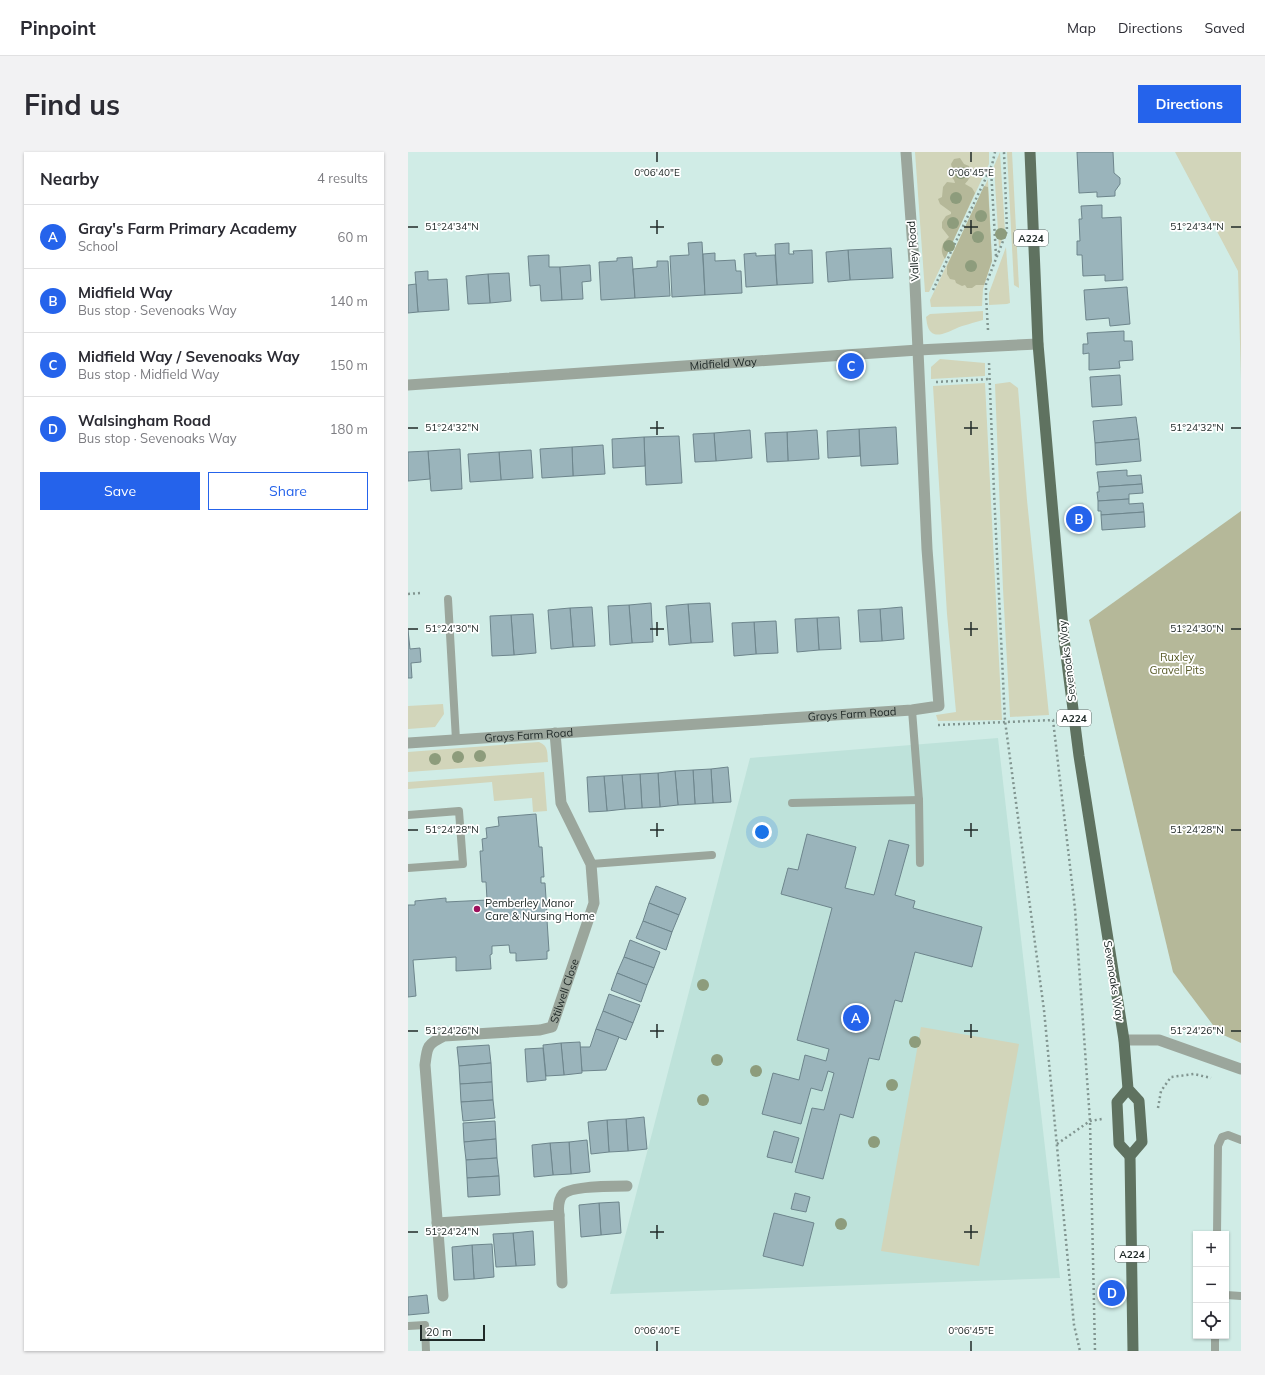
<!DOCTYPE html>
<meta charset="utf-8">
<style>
:root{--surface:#fff;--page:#f2f2f3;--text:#2b2b33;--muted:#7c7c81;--line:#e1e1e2;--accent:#2563eb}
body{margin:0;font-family:Mulish,sans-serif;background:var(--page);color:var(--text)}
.controls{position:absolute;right:12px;bottom:12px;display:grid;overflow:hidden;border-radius:0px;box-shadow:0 1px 3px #0004}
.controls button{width:36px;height:36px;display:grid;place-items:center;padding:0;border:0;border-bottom:1px solid var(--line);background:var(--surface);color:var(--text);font:20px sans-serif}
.scale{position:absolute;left:12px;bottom:10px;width:65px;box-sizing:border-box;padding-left:4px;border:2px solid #202a28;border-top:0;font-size:11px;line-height:14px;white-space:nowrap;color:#202a28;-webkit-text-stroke:3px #fff;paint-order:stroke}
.you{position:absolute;left:354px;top:680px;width:14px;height:14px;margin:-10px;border:3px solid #fff;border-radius:50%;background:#1a73e8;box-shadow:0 0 0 6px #1a73e833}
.badge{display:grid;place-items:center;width:26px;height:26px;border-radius:50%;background:var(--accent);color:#fff;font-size:13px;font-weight:700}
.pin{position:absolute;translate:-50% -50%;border:2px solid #fff;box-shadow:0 1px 4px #0006}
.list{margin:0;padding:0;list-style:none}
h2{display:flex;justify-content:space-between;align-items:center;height:52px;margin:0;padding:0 16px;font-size:17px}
h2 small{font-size:13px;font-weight:400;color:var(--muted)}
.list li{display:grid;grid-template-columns:26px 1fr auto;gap:12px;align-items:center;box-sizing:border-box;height:64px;padding:0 16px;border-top:1px solid var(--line)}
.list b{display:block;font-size:15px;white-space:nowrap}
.list p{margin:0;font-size:13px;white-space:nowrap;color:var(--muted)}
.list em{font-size:13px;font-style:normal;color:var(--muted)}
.actions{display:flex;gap:8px;padding:12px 16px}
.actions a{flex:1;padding:9px 0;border:1px solid var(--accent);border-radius:0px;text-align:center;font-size:14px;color:var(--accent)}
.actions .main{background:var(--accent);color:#fff}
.icon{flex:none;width:22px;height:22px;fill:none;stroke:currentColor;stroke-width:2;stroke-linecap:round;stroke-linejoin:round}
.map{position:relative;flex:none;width:833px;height:1199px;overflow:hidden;border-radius:0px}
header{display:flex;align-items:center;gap:24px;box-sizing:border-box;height:56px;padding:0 20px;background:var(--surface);border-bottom:1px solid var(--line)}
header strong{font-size:19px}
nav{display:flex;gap:22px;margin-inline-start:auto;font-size:14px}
.intro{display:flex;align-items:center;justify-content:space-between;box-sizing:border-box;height:96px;padding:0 24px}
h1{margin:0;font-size:28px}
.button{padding:10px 18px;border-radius:0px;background:var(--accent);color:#fff;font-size:14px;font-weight:700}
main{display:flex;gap:24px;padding:0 24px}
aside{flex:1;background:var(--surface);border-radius:0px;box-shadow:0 1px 3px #0004}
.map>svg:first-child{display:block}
.built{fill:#bee2da}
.green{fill:#d2d5ba}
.forest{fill:#b5b899}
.building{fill:#9ab4bb;stroke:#6d858c}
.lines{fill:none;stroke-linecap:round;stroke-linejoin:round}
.path{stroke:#819590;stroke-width:2.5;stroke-dasharray:2 3;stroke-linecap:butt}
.service{stroke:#9ba69c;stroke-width:8}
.minor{stroke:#9ba69c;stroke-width:11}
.tertiary{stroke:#9ba69c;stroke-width:11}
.primary{stroke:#5f7260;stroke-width:11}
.tree{fill:#8d9c7c}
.ticks{fill:none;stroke:#202a28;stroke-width:1.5}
.poi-dot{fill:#9e105c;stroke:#fff;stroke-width:1.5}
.labels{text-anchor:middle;stroke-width:3.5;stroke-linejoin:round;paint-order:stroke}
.shield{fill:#fff;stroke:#636a68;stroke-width:1}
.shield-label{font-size:10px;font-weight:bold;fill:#202a28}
.street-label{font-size:11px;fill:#202a28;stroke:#fff}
.park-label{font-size:11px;fill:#575a26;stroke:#fff}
.poi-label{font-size:11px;fill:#202a28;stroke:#fff;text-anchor:start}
.ticks-label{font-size:10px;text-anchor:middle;fill:#202a28;stroke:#fff;stroke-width:3.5;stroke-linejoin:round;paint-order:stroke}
</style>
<header>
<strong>Pinpoint</strong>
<nav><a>Map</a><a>Directions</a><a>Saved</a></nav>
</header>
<div class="intro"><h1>Find us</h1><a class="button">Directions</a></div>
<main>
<aside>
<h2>Nearby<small>4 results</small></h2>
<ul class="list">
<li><span class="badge">A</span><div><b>Gray's Farm Primary Academy</b><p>School</p></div><em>60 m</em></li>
<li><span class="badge">B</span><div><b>Midfield Way</b><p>Bus stop · Sevenoaks Way</p></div><em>140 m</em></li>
<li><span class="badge">C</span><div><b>Midfield Way / Sevenoaks Way</b><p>Bus stop · Midfield Way</p></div><em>150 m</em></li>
<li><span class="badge">D</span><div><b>Walsingham Road</b><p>Bus stop · Sevenoaks Way</p></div><em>180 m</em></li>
</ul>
<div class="actions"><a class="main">Save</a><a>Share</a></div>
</aside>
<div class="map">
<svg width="833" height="1199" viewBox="0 0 833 1199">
<rect width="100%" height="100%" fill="#d0ece6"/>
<polygon class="built" points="590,586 652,1126 202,1142 342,606"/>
<g class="green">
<polygon points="507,0 581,0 581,12 521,140 517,140"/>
<polygon points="592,0 597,79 591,96 586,14"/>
<polygon points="599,0 604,0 611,136 606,133"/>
<polygon points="767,0 833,0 833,228 830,119"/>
<polygon points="580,27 584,109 575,137 574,154 523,155 522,148"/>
<polygon points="598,95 602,151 599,152 581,153 581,141"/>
<path d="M 575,159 L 575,168 C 566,171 555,173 547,177 C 540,180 529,186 523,180 C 519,176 519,170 518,165 L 522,162 Z"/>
<polygon points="532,207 577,211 577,224 523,227 523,215"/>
<polygon points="602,230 610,236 619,348 641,563 602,565 595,437 587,232"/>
<polygon points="577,231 594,568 530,569 528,563 548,560 539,462 525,234"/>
<polygon points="35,552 36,562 27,575 0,577 0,554"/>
<path d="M 131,590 C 141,594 139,601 140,610 L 0,620 L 0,600 Z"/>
<polygon points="136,620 139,659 125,660 124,646 86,649 84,630 0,637 0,630"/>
<polygon points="513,875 611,892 571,1114 473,1099"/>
</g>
<g class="forest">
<path d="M 552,6 L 556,12 L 561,14 C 564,23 563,25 557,32 L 564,36 L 567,41 L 537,107 C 531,98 534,91 541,85 L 534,76 L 534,70 L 538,64 L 543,62 L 543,60 L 532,52 L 530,47 L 534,45 L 535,35 L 539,30 L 547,31 L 546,28 L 539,20 L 540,16 L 544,16 L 543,12 L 546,7 Z"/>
<polygon points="576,34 580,35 584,109 576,133 568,133 564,136 559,136 557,133 554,134 548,131 547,128 542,127 539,122 539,114"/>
<polygon points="833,359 833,891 811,881 765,820 681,468"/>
</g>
<g class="building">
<polygon points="669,0 705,0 706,21 712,26 712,32 707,39 707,44 689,45 689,40 671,41"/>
<polygon points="694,53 694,66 713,65 715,128 697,129 697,123 675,124 674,103 669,103 669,89 672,89 671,67 674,67 673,54"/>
<polygon points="294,90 297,143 264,145 262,104 281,103 280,91"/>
<polygon points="381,91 381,102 386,102 385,99 404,98 405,131 369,133 367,92"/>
<polygon points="483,96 485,126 442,128 440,98"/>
<polygon points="440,98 442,128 420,130 418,100"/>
<polygon points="307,101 307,109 327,108 328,119 333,119 334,141 297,143 295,102"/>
<polygon points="348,101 348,104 367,103 369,133 338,135 336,102"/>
<polygon points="141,103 141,115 152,115 154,148 133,149 132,133 122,134 120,104"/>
<polygon points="224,105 227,146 193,148 191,110 209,109 209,106"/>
<polygon points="249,109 260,109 262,144 227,146 225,117 249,115"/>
<polygon points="182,113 183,129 174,130 175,147 154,148 152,115"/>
<polygon points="20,119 20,128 39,127 41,158 10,160 7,120"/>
<polygon points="101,121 103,149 82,151 80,122"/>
<polygon points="80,122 82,151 60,152 58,124"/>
<polygon points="8,132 10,160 0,161 0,133"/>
<polygon points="719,135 722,172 702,174 701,166 678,168 676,138"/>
<polygon points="716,179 716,189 724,189 725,208 711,209 712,216 681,218 681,201 675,202 675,192 680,192 679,181"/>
<polygon points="712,223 714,253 684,255 682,225"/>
<polygon points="728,265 731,287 687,291 685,269"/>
<polygon points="488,275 490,312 453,314 451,277"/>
<polygon points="451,277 452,304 420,306 419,279"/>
<polygon points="342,278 344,306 308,309 306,281"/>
<polygon points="409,278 411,307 380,309 379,280"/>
<polygon points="379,280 380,309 359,310 357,281"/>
<polygon points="306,281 308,309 287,310 285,282"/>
<polygon points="271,284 274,331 238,333 236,285"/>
<polygon points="236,285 237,314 205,316 204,287"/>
<polygon points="731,287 733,309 688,313 687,291"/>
<polygon points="195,293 197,322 165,324 164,295"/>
<polygon points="164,295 165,324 134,326 132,297"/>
<polygon points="52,297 54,337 23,339 20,299"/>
<polygon points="123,298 125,326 93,328 91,300"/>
<polygon points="20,299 22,327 0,329 0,300"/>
<polygon points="91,300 93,328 62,330 60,302"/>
<polygon points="719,318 719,324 733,323 734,332 691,335 689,320"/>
<polygon points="734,332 735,341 721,342 721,347 690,349 689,340 691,340 691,335"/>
<polygon points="721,347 721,352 735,351 736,360 693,363 693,359 690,359 690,349"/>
<polygon points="736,360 737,375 694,378 693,363"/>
<polygon points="243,451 245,490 224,491 221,453"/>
<polygon points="302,451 305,490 283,491 280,452"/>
<polygon points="280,452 283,491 261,493 258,454"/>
<polygon points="221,453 224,491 202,493 200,454"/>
<polygon points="184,455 187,494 165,495 162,456"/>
<polygon points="494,455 496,487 474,489 472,457"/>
<polygon points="162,456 165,495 143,497 140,458"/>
<polygon points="472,457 474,489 452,490 450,458"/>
<polygon points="125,462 128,501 106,503 103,463"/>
<polygon points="103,463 106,503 84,504 82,464"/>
<polygon points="431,465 433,497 411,498 409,466"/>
<polygon points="409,466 411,498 389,500 387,467"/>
<polygon points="368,469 370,501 348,502 346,470"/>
<polygon points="346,470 348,502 326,504 324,471"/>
<polygon points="0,478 2,497 12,496 13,510 3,511 4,526 0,526"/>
<polygon points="320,615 323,650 305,651 303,617"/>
<polygon points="303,617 305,651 287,652 285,618"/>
<polygon points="285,618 287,652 270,653 267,619"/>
<polygon points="267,619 270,653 252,655 250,621"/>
<polygon points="250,621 252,655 234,656 232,622"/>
<polygon points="232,622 234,656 217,657 214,623"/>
<polygon points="214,623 217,657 199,659 196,624"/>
<polygon points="196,624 199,659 181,660 179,625"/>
<polygon points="128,662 131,695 134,695 136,725 133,725 133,731 137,731 139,761 135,761 136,769 139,768 141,799 139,799 139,807 108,809 108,801 102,801 101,793 84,794 84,802 82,803 83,817 48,819 48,805 5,808 8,844 0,845 0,753 7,753 7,749 38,746 38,750 79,748 78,730 74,730 72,699 75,699 74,687 79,686 78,676 91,674 90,665"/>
<polygon points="399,682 448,695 437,736 466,743 481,688 501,693 487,743 507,749 505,756 574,775 564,815 507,800 494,850 487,848 471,908 461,906 445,966 432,962 415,1027 387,1020 404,956 416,958 426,921 420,919 414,939 403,936 393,972 354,962 365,921 391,928 397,903 418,909 421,897 389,888 424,756 373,742 380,716 390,718"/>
<polygon points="248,734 278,746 271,763 241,751"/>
<polygon points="241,751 271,763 264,780 235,769"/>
<polygon points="235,769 264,780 258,798 228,786"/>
<polygon points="222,788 252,800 246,816 216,805"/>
<polygon points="216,805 246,816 239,833 209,821"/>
<polygon points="209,821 239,833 233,850 203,838"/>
<polygon points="201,842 232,853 225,871 195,859"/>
<polygon points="195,859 225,871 218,888 188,877"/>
<polygon points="188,877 211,885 198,918 174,919 172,895 182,895"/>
<polygon points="172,890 174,921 156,923 153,891"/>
<polygon points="153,891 156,923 138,924 135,893"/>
<polygon points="81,893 83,911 51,914 49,895"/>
<polygon points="135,896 138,928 119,930 117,897"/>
<polygon points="83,911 84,930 52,932 51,914"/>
<polygon points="84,930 85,948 53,950 52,932"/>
<polygon points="85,948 87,966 55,969 53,950"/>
<polygon points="236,965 239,997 220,999 218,967"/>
<polygon points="218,967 220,999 201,1000 199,968"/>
<polygon points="199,968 201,1000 183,1002 180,970"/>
<polygon points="87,969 88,987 56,990 55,971"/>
<polygon points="366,979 391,986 384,1011 359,1005"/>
<polygon points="88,987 89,1006 58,1008 56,990"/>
<polygon points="179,988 182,1020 163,1022 161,990"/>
<polygon points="161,990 163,1022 145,1023 142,991"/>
<polygon points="142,991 145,1023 126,1025 124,993"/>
<polygon points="89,1006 91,1024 59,1026 58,1008"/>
<polygon points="91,1024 92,1043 60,1045 59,1026"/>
<polygon points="387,1041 402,1045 398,1060 383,1057"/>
<polygon points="211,1050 213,1081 193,1083 191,1051"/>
<polygon points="191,1051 193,1083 173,1085 171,1053"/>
<polygon points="366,1061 406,1071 395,1114 355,1104"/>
<polygon points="125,1079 127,1113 108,1114 105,1081"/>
<polygon points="105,1081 108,1114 88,1115 85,1082"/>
<polygon points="84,1092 86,1125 66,1127 64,1093"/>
<polygon points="64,1093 66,1127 46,1128 44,1095"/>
<polygon points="19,1143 21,1161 0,1163 0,1145"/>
</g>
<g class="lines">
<g class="path">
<polyline points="583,17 588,104"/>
<polyline points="525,138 584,13 587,0"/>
<polyline points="580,178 578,144 578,132 599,79 596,0"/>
<polyline points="581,211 586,340 597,569 636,858 666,1173 672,1199"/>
<polyline points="528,230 582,227"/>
<polyline points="0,442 13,441"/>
<polyline points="530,573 645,568 667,757 682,969 687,1199"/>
<polyline points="750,956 753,939 763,925 786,922 803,926"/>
<polyline points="649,992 682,969 694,967"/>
</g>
<g class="service">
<polyline points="40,447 48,588"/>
<polyline points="504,558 511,648 512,711"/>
<polyline points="384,651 511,648"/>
<polyline points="0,663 51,659 55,712 0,716"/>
<polyline points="183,712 304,703"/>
<polyline points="809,1082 810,994 814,985 820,983 833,988"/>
<polyline points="818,1143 833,1144"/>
<polyline points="0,1174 17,1173 18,1199"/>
<polyline points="807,1199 807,1184"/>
</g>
<g class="minor">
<path id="s1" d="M 0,591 L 504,558 L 531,554 L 519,397 L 506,110 L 498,0"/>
<polyline points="151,1063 154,1131"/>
<path d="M 29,1071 L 151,1063 C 150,1056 150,1048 155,1042 C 163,1034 206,1034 219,1034"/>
<path id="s2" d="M 35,1144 L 17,913 C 19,895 19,892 36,884 L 132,878 L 144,875 L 186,751 L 183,712 L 153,651 L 147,581"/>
</g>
<g class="tertiary">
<path id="s3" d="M 0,233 L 510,198 L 630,192"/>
<polyline points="716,888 751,888 833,917"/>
</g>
<g class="primary">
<polyline points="622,0 630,192 656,487 671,604 716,888 720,937 731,949 734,990 722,1004 725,1199"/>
<polyline points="720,937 709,950 711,992 722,1004"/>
</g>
</g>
<g class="tree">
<circle cx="553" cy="21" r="6"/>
<circle cx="548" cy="46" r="6"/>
<circle cx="573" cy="64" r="6"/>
<circle cx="545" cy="71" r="6"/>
<circle cx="593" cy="82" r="6"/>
<circle cx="570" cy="85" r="6"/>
<circle cx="541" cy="94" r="6"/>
<circle cx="563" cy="114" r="6"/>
<circle cx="72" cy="604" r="6"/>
<circle cx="50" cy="605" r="6"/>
<circle cx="27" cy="607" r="6"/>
<circle cx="295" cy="833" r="6"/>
<circle cx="507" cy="890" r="6"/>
<circle cx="309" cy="908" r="6"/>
<circle cx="348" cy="919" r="6"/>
<circle cx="484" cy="933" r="6"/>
<circle cx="295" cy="948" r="6"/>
<circle cx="466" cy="990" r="6"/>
<circle cx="433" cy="1072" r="6"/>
</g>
<path class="ticks" d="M 249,0 L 249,10M 563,0 L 563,10M 249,68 L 249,82M 563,68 L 563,82M 0,75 L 10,75M 242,75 L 256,75M 556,75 L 570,75M 823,75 L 833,75M 249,269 L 249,283M 563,269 L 563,283M 0,276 L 10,276M 242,276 L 256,276M 556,276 L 570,276M 823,276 L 833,276M 249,470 L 249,484M 563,470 L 563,484M 0,477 L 10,477M 242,477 L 256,477M 556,477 L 570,477M 823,477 L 833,477M 249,671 L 249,685M 563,671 L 563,685M 0,678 L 10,678M 242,678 L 256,678M 556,678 L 570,678M 823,678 L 833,678M 249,872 L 249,886M 563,872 L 563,886M 0,879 L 10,879M 242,879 L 256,879M 556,879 L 570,879M 823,879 L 833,879M 249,1073 L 249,1087M 563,1073 L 563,1087M 0,1080 L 10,1080M 242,1080 L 256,1080M 556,1080 L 570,1080M 249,1189 L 249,1199M 563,1189 L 563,1199"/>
<circle class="poi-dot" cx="69" cy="757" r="4"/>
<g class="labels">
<g class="shield">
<rect x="606" y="78" width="34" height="16" rx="3"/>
<rect x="649" y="558" width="34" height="16" rx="3"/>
<rect x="707" y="1094" width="34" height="16" rx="3"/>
</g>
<g class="shield-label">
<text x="623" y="90">A224</text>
<text x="666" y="570">A224</text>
<text x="724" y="1106">A224</text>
</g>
<g class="street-label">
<text transform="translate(505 99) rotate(-94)" y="4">Valley Road</text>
<text dy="4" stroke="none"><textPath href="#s3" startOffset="316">Midfield Way</textPath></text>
<text transform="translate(659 509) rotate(-97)" y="4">Sevenoaks Way</text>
<text dy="4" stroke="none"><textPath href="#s1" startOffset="445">Grays Farm Road</textPath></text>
<text dy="4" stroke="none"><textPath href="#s1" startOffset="121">Grays Farm Road</textPath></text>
<text transform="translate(706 829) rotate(81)" y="4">Sevenoaks Way</text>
<text dy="4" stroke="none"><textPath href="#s2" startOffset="416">Stilwell Close</textPath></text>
</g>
<g class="park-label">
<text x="769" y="509">Ruxley<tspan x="769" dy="13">Gravel Pits</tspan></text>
</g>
<g class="poi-label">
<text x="77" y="755">Pemberley Manor<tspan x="77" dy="13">Care &amp; Nursing Home</tspan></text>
</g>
</g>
<g class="ticks-label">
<text x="249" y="24">0°06'40"E</text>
<text x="563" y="24">0°06'45"E</text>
<text x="44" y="78">51°24'34"N</text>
<text x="789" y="78">51°24'34"N</text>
<text x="44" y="279">51°24'32"N</text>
<text x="789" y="279">51°24'32"N</text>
<text x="44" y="480">51°24'30"N</text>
<text x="789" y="480">51°24'30"N</text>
<text x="44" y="681">51°24'28"N</text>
<text x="789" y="681">51°24'28"N</text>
<text x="44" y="882">51°24'26"N</text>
<text x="789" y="882">51°24'26"N</text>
<text x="44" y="1083">51°24'24"N</text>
<text x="249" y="1182">0°06'40"E</text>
<text x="563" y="1182">0°06'45"E</text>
</g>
</svg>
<div class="controls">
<button>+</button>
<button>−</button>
<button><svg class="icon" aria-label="locate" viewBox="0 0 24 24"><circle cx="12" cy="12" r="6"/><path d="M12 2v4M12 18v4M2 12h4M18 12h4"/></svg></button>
</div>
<div class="scale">20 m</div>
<div class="you"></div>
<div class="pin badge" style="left:448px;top:866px">A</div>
<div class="pin badge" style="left:671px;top:367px">B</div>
<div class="pin badge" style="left:443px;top:214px">C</div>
<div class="pin badge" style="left:704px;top:1141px">D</div>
</div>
</main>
